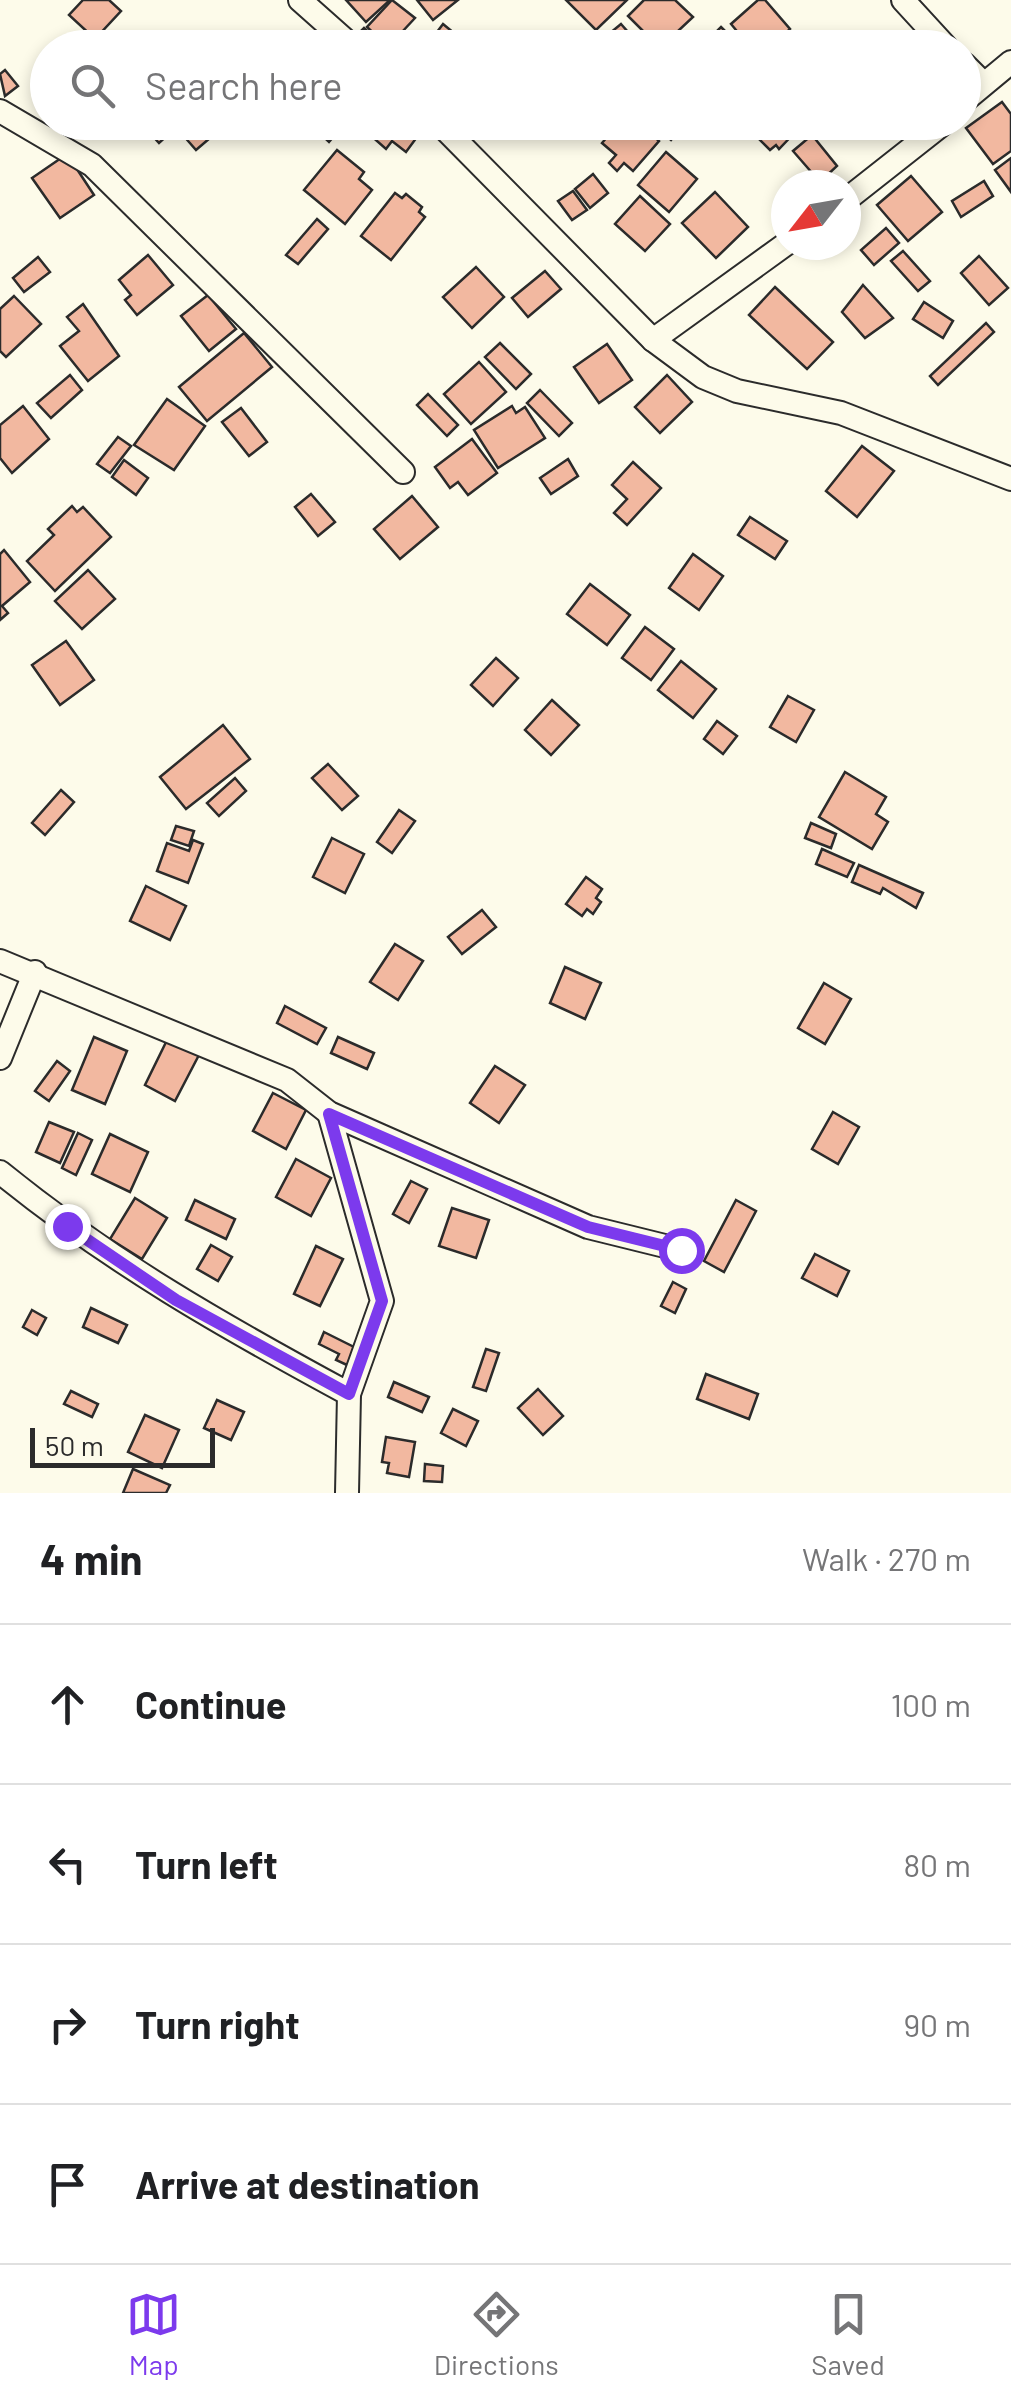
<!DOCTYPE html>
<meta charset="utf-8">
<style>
:root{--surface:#fff;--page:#f2f2f2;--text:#202124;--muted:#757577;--line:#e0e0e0;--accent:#7c3aed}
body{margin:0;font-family:Barlow,sans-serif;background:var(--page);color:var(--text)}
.compass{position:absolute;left:771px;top:170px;width:90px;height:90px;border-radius:50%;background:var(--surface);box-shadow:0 5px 15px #0003;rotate:239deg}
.scale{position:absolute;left:30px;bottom:25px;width:185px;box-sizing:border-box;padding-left:10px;border:5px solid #2b2b2b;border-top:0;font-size:28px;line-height:35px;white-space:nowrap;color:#2b2b2b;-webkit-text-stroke:8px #fdfbea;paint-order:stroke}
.stop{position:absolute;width:30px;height:30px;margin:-22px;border:8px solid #7c3aed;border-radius:50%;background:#fff}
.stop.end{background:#7c3aed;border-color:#fff;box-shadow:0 2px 10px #0008}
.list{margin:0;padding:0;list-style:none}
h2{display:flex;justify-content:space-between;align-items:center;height:130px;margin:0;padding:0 40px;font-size:42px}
h2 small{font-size:32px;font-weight:400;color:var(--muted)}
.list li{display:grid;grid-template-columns:65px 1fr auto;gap:30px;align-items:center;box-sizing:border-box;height:160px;padding:0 40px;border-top:2px solid var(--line)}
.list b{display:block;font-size:38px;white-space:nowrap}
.list em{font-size:32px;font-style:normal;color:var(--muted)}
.icon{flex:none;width:55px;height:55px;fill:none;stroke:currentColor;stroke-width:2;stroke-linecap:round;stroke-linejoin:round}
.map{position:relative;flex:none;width:1011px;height:1493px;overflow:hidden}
.search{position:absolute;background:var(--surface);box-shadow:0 5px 15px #0003;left:30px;right:30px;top:30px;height:110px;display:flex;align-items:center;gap:25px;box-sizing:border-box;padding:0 35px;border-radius:55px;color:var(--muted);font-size:38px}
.sheet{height:770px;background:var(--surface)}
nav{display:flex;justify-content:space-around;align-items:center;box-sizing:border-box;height:140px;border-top:2px solid var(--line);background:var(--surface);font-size:28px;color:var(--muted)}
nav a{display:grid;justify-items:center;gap:5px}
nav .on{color:var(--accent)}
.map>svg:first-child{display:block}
.building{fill:#f2b8a0;stroke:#2b2b2b;stroke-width:2.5}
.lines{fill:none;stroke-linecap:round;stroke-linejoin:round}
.minor-casing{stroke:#2b2b2b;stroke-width:26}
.minor{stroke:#fdfbea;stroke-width:22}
.route{stroke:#7c3aed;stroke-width:12}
</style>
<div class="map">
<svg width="1011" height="1493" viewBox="0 0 1011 1493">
<rect width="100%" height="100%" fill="#fdfbea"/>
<g class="building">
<polygon points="83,0 109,0 121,11 95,39 69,15"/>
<polygon points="346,0 390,0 366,22"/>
<polygon points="392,0 415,18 388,47 367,27"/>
<polygon points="417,0 458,0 433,20"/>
<polygon points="566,0 627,0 596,30"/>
<polygon points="644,0 675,0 693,17 660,48 628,16"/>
<polygon points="758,0 765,0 790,29 770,48 751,48 731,24"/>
<polygon points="443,24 472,48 425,48"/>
<polygon points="621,24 635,40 626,48 592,48"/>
<polygon points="721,27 733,39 728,44 731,48 700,48"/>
<polygon points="364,28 386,48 370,48 356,36"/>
<polygon points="5,70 18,86 5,96 0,74"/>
<polygon points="1002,102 1011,114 1011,151 993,164 966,128"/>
<polygon points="140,122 182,122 159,143"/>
<polygon points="196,122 221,122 224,126 196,150 182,134"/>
<polygon points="308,122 346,122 329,142"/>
<polygon points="376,122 399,122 417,137 406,152 392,141 386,149 368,133"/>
<polygon points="620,122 638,122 659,141 633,171 624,163 617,171 609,163 616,155 602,143"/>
<polygon points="650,122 686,122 671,140"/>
<polygon points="742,122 798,122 801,126 779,149 776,145 770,150"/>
<polygon points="812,135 837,166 820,182 793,151"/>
<polygon points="337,150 364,172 359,179 372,190 345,224 304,190"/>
<polygon points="666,152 697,179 669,212 638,185"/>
<polygon points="67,154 94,195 60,218 32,178"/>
<polygon points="1011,158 1011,192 995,170"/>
<polygon points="593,174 608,193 590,208 575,189"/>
<polygon points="911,176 942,212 908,241 877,205"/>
<polygon points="984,181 993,196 961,217 952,201"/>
<polygon points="573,191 587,210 572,220 558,201"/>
<polygon points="715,192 748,227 716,258 682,223"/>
<polygon points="395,193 402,198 406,194 422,207 419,212 425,217 391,260 361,236"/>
<polygon points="640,196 670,224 645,251 615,224"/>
<polygon points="317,219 328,229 298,264 286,255"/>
<polygon points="886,228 899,243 874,265 861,250"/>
<polygon points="903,251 930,281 918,291 891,261"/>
<polygon points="148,255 173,285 137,315 125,300 131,295 119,280"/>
<polygon points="979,256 1008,288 989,305 961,273"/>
<polygon points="38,257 50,272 24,292 13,278"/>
<polygon points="476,267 504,297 472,328 443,297"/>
<polygon points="545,271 561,289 528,317 512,298"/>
<polygon points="863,285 893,318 865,338 842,312"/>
<polygon points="775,287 833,342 807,369 749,315"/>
<polygon points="208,295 236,329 209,351 181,316"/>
<polygon points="14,296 41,324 6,357 0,351 0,309"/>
<polygon points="924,302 953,321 943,338 913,319"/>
<polygon points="83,304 119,356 88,381 60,346 79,331 67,317"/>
<polygon points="986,323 994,332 938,385 930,376"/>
<polygon points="244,333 272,367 207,421 179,387"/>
<polygon points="500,343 531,374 516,389 485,357"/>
<polygon points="607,344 632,380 599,403 574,367"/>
<polygon points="479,362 506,392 471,424 444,394"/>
<polygon points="70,375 82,390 51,418 37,403"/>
<polygon points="667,375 692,402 660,433 635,407"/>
<polygon points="540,390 572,423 559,436 527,403"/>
<polygon points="428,394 458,425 447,436 417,405"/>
<polygon points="167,399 205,426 174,470 134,445"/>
<polygon points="23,406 49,439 12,473 0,458 0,425"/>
<polygon points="512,406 516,413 525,407 545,438 498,468 474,430"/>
<polygon points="241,408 267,442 249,456 222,422"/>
<polygon points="118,437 131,446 110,473 97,464"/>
<polygon points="472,439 497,473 468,495 458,482 450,488 435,467"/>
<polygon points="862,446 894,471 857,517 826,491"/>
<polygon points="568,459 578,476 551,494 540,478"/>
<polygon points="124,460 148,478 136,495 112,477"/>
<polygon points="633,462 661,488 627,525 614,513 627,499 612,485"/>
<polygon points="311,494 335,522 318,536 295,507"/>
<polygon points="412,496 438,527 400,559 374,529"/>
<polygon points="72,506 77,512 83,507 111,537 55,591 27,561 54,535 48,529"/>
<polygon points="750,517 787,541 775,559 738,535"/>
<polygon points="4,550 30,582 2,606 8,613 0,620 0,554"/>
<polygon points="693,554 723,576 699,610 669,588"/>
<polygon points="88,570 115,599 82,629 55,601"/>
<polygon points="590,584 630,615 607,645 567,614"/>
<polygon points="645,627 674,649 651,680 622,658"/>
<polygon points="66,641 94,680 60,705 32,665"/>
<polygon points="496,658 518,678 493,706 471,685"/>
<polygon points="681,661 716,689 693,718 658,690"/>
<polygon points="788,696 814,710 796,742 770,727"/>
<polygon points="552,700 579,725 551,755 525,730"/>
<polygon points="717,721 737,736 723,754 704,739"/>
<polygon points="223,725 250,759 186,809 160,777"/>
<polygon points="328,764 358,796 342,810 312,778"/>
<polygon points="845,772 886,797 876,814 888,822 872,849 819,817"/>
<polygon points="235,778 246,791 219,816 207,803"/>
<polygon points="61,790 74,802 45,835 32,823"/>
<polygon points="399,810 415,821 392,853 377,842"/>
<polygon points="811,823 836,834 831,848 805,838"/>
<polygon points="176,826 194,831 189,846 171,840"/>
<polygon points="332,838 364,854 345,893 313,877"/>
<polygon points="193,840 203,844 188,883 157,871 167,843 189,851"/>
<polygon points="822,849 854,863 847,877 816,864"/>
<polygon points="859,865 923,893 916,908 883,888 880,894 852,882"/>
<polygon points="586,877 602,889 596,898 601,902 593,914 587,909 582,916 566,904"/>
<polygon points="146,886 186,906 170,940 130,921"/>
<polygon points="482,910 496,927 462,954 448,937"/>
<polygon points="395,944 423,961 398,1000 370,982"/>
<polygon points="565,967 601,983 585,1019 550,1003"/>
<polygon points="824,983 851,999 825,1044 798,1028"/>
<polygon points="285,1006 326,1028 317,1044 277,1023"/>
<polygon points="170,1034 200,1053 175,1101 145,1085"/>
<polygon points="94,1037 127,1051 105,1104 72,1090"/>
<polygon points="338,1037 374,1053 367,1069 331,1053"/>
<polygon points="57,1061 70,1071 49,1101 35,1091"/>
<polygon points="495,1066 525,1085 499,1123 470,1103"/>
<polygon points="273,1093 306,1110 286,1149 253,1131"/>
<polygon points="833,1112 859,1127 838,1164 812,1149"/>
<polygon points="49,1122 74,1132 60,1163 36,1152"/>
<polygon points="78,1133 92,1140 76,1175 62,1168"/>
<polygon points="110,1134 148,1152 130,1192 92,1174"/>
<polygon points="296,1159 331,1178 311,1216 276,1197"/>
<polygon points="411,1181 427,1189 409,1223 393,1214"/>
<polygon points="135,1198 167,1218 142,1259 110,1239"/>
<polygon points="195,1200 235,1219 226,1239 186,1220"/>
<polygon points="736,1200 756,1211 724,1272 704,1261"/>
<polygon points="452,1208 489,1220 476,1258 439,1246"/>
<polygon points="211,1245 232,1257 218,1281 197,1269"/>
<polygon points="316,1246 343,1259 320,1306 294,1294"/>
<polygon points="815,1254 849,1271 837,1296 802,1278"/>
<polygon points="673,1282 686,1289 675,1313 661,1306"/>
<polygon points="91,1308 127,1325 118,1343 83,1327"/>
<polygon points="32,1310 46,1318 37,1335 23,1327"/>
<polygon points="324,1332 356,1348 347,1365 336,1360 339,1354 319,1344"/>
<polygon points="486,1349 499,1353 486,1391 473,1387"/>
<polygon points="706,1374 758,1394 749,1419 697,1399"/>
<polygon points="394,1382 429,1397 422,1412 388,1397"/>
<polygon points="538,1389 563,1416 543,1435 518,1408"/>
<polygon points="71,1391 98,1404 92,1417 64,1404"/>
<polygon points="217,1400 244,1412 231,1440 204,1428"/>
<polygon points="453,1409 478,1421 466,1446 441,1433"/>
<polygon points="145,1415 179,1430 162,1468 128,1452"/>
<polygon points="386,1437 415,1442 409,1477 387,1473 389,1463 382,1462"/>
<polygon points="425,1464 443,1466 442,1482 424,1481"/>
<polygon points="133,1469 170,1485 166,1493 123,1493"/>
</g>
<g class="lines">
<g class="minor-casing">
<g id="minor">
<polyline points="300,0 354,48"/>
<polyline points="903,0 947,48"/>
<polyline points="964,64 983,83"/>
<polyline points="964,101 1011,62"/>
<polyline points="0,111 92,165 403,472"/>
<polyline points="438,122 653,340 703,377 737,391 841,413 1011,479"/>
<polyline points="846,200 945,122"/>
<polyline points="653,340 786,244"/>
<polyline points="0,961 287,1080 329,1113 588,1227 681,1250"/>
<polyline points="0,1058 35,972"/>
<polyline points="329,1113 382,1301 349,1394"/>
<path d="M 0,1172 C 112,1263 223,1326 349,1394 L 347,1493"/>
</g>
</g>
<use href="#minor" class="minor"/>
</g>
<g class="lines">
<polyline class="route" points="67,1226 176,1300 349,1394 382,1301 329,1114 588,1227 681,1250"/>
</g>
</svg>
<svg class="compass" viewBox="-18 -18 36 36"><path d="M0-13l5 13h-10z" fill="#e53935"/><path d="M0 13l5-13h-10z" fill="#757577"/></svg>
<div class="scale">50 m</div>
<div class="stop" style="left:681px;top:1250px"></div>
<div class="stop end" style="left:67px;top:1226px"></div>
<div class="search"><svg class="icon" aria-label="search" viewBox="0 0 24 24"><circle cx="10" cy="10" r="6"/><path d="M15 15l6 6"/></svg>Search here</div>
</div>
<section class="sheet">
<h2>4 min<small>Walk · 270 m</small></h2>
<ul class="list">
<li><svg class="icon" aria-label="ahead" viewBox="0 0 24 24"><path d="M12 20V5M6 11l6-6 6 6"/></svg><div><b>Continue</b></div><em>100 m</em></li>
<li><svg class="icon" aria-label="left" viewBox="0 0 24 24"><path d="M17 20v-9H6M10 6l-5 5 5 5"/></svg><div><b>Turn left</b></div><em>80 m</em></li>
<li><svg class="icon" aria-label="right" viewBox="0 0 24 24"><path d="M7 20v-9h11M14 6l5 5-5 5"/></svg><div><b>Turn right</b></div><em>90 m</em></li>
<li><svg class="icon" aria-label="arrive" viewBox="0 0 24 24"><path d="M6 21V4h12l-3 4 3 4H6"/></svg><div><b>Arrive at destination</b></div></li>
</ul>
</section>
<nav>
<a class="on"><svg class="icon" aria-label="map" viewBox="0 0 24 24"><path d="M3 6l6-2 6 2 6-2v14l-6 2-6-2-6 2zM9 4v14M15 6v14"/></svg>Map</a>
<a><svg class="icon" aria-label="directions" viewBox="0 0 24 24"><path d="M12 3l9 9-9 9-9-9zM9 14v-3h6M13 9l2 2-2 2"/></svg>Directions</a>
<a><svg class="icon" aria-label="saved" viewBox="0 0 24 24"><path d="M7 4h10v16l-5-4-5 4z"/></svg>Saved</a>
</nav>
